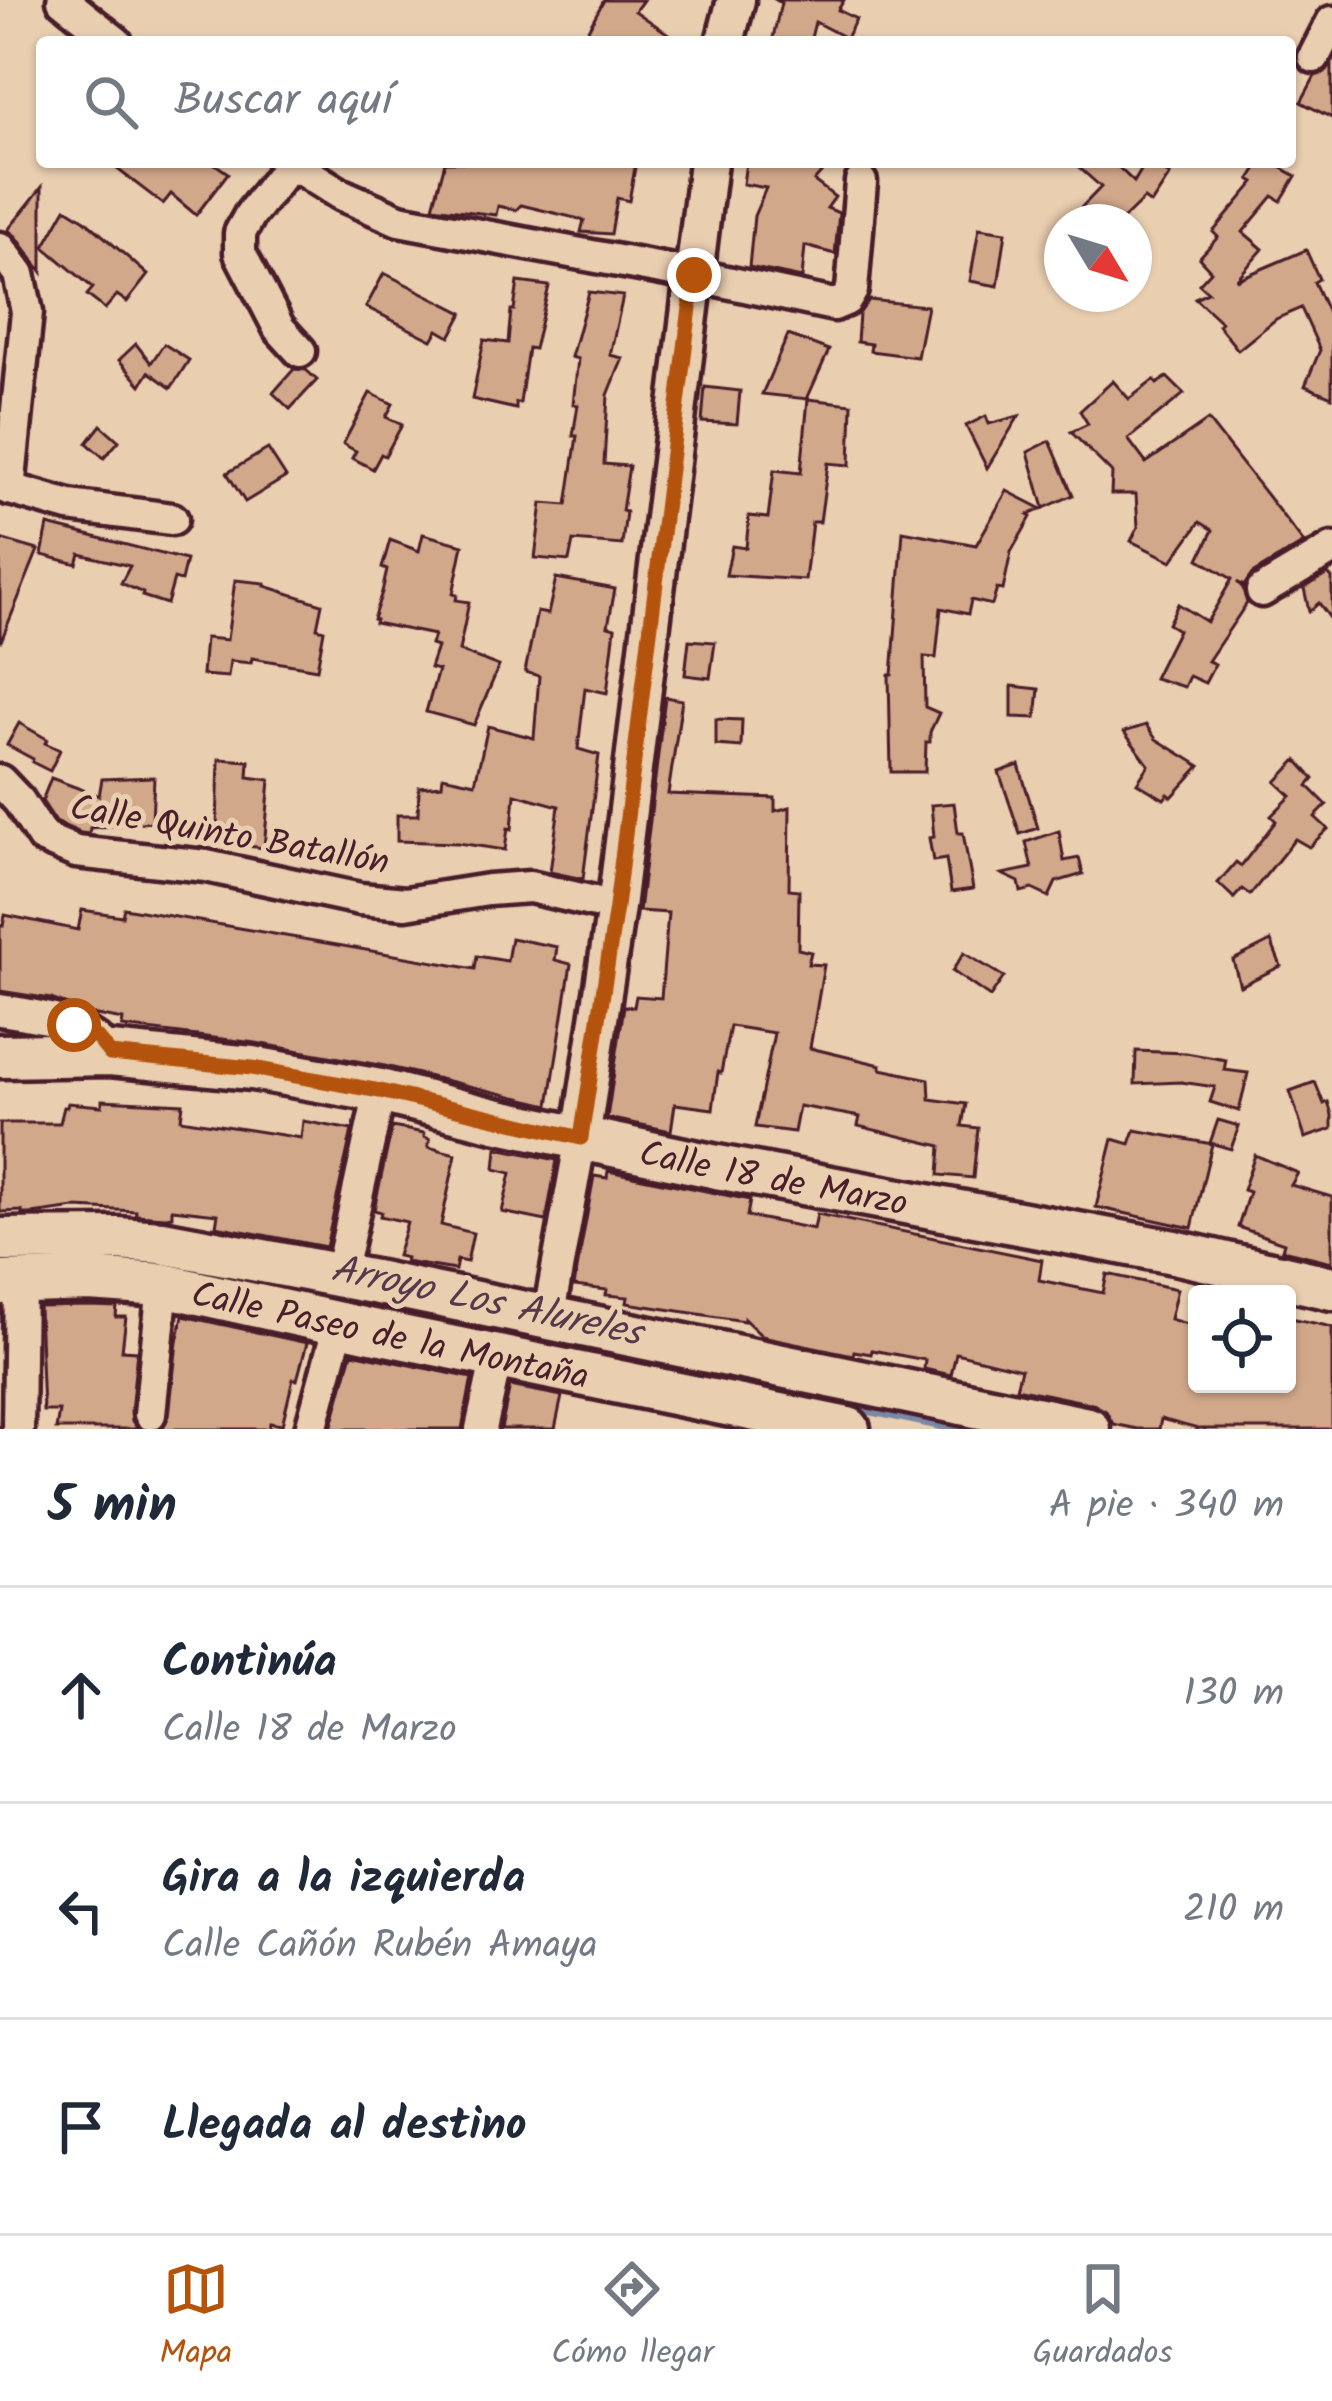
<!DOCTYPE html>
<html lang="es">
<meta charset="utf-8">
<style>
:root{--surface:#fff;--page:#f2f2f3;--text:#1f2937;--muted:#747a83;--line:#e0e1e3;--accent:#b45309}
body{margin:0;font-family:Kalam,sans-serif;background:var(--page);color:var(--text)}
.controls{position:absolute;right:36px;bottom:36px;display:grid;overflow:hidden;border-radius:12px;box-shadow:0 3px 9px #0004}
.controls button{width:108px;height:108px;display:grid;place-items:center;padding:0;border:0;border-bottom:3px solid var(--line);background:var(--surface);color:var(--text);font:60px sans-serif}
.compass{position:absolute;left:1044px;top:204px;width:108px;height:108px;border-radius:50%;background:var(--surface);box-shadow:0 3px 9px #0004;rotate:128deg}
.stop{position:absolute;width:36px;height:36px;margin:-27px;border:9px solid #b45309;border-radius:50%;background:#fff}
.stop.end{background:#b45309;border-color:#fff;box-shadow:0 3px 12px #0008}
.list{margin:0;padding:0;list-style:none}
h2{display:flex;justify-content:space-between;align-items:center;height:156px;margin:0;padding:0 48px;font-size:51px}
h2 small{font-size:39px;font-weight:400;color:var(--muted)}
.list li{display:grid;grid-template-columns:78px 1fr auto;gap:36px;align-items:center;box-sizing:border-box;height:216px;padding:0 48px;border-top:3px solid var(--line)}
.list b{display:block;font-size:45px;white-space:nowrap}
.list p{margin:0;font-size:39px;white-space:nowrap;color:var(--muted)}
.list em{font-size:39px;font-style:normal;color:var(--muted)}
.icon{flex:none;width:66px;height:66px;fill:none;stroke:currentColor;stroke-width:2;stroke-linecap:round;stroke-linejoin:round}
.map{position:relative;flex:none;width:1332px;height:1429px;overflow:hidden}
.search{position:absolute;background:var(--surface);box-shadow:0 3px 9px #0004;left:36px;right:36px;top:36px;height:132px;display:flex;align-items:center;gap:30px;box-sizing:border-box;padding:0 42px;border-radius:12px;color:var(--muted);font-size:45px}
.sheet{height:804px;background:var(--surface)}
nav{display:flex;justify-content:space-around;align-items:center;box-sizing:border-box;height:168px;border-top:3px solid var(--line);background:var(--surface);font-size:33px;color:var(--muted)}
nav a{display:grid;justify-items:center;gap:6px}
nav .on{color:var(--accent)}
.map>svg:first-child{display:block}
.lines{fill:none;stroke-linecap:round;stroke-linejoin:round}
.stream{stroke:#7988a5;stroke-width:9}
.building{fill:#d2a88b;stroke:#4a1f2b;stroke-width:3}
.minor-casing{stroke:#4a1f2b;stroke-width:39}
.tertiary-casing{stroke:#4a1f2b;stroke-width:45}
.secondary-casing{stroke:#4a1f2b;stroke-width:51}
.minor{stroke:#e9ceb0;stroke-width:30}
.tertiary{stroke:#e9ceb0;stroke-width:36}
.secondary{stroke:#e9ceb0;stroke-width:42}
.route{stroke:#b45309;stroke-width:15}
.labels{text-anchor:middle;stroke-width:10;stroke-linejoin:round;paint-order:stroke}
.street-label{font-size:36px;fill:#4a1f2b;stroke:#e9ceb0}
.water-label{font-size:39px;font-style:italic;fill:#56394a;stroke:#e9ceb0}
</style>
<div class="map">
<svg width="1332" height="1429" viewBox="0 0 1332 1429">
<rect width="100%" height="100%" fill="#e9ceb0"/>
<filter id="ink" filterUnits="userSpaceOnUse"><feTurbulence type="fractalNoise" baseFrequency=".00833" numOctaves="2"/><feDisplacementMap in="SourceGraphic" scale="24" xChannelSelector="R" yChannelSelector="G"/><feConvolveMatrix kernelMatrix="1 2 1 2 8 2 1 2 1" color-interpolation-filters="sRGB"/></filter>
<g filter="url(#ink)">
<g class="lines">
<polyline class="stream" points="226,1275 958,1429"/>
</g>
<g class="building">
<polygon points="604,0 643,0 635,11 680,42 596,42 585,35"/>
<polygon points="776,0 844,0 838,10 856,19 846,38 815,22 810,42 772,42 781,3"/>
<polygon points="1332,65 1332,118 1301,102 1315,76 1325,73"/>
<polygon points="108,162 212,162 228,173 196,215 171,194 163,204"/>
<polygon points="445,162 636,162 629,201 617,198 611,234 581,232 584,220 521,205 516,210 498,206 496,215 433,207"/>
<polygon points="746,162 812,162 810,167 822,172 814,181 835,197 827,208 839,213 835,254 805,246 802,278 749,267 754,216 766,188 743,184"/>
<polygon points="1073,162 1113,162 1134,182 1146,162 1170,175 1151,204 1144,199 1120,222 1094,222 1080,209 1101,187"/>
<polygon points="1261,162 1272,162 1296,176 1281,201 1273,196 1243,232 1263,249 1236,280 1306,250 1319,279 1314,282 1332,322 1332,397 1305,386 1320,350 1301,308 1276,319 1238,350 1218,325 1221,322 1195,298 1208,292 1199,284 1211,271 1199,258 1218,237 1213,232 1255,182 1250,179"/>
<polygon points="42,187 42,272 16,236 8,230"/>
<polygon points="66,208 85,220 148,275 127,302 117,295 105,309 87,295 93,288 44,247"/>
<polygon points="979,228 1006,232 998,286 970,281"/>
<polygon points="384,273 463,313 450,337 438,330 432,340 366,307"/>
<polygon points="518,282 549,286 534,349 528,348 520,403 516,403 516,409 472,399 484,340 508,343 511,310 514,310"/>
<polygon points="589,292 623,296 610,355 623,358 608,395 604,464 629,466 622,511 626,512 622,545 573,541 569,561 535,558 542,503 567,505 577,436 573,436 578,405 573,404 578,359 571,357"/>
<polygon points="869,300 927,306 917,357 870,351 871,344 857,342 859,314"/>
<polygon points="788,335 829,350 807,399 762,394"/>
<polygon points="136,344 151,363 164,344 189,360 171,388 149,372 141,385 119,360"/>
<polygon points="294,369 306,370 317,380 290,409 273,393"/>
<polygon points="1167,377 1184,394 1128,439 1146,463 1208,420 1304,543 1252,574 1244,586 1237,582 1243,588 1247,603 1208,661 1215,664 1205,683 1189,676 1184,687 1154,678 1178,630 1168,624 1178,604 1207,622 1232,579 1199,559 1213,530 1200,522 1172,561 1131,541 1138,527 1136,494 1111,494 1112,473 1071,432 1088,424 1080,411 1113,381 1129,399 1154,380 1157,384"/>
<polygon points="705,387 740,391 737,424 702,422"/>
<polygon points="370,393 393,404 386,417 402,425 385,456 381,454 373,469 352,458 356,451 343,444"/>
<polygon points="808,399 852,404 850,465 828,463 820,522 812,522 805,580 726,575 732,546 746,548 749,516 768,518 774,470 801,473"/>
<polygon points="986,416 989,424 1019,416 987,468 966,426"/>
<polygon points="101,425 119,441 104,458 87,443"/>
<polygon points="1050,441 1073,495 1044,508 1028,452"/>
<polygon points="268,449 286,477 245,502 227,473"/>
<polygon points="1007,491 1042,509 1028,515 1031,517 1011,552 1003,590 997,589 992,605 971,600 968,614 941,608 936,658 924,657 925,707 939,713 930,732 930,742 926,742 925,772 891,772 889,675 892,675 903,531 976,545"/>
<polygon points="48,525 186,560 181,581 174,579 167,604 142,596 143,593 121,583 130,566 80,554 77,564 42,555"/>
<polygon points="423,534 463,545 453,594 457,595 456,600 469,602 459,651 499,666 474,725 426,712 438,670 430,668 437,647 431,645 434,635 375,623 376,620 373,619 382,592 387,570 382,568 390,540 419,551"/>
<polygon points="0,539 38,550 1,641 0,641"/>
<polygon points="1328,574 1332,578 1332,621 1319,603 1309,611 1304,588"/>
<polygon points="556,578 615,589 608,626 615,628 607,693 585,688 578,749 599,755 583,879 550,872 559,806 515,794 512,829 508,828 505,850 458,843 397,841 397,815 418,815 419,787 442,785 443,776 475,783 488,726 534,738 539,676 525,672 537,612 548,614"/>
<polygon points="235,580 265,583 265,586 322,604 317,628 324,630 317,669 252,658 251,663 230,661 228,677 202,675 205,638 227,640"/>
<polygon points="689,640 715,642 710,678 685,675"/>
<polygon points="1012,686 1039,689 1036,718 1012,717"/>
<polygon points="665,697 682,700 668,794 775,798 775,811 790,807 789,889 799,890 798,949 811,952 808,964 824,965 810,1048 881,1065 881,1069 929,1079 930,1099 966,1104 962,1126 978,1128 973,1178 939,1175 941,1146 858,1126 860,1117 799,1106 794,1132 755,1127 774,1033 730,1026 721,1073 718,1072 713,1109 675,1104 671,1131 607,1118 624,1006 634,1007 636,996 661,998 668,913 639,911"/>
<polygon points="716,719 742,720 741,747 716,745"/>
<polygon points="19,723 47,739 45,743 60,750 50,771 32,762 33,759 7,745"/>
<polygon points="1146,725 1156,739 1200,766 1172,797 1168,794 1164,799 1137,783 1149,765 1124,732"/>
<polygon points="219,759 249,761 248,777 270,780 264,848 238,845 238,840 233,839 234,827 217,827"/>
<polygon points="1297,760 1314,779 1308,786 1327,805 1315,817 1328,829 1309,847 1295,839 1250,895 1242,889 1234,898 1218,883 1236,862 1241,866 1276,821 1271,816 1291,796 1276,782"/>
<polygon points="1019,765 1038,828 1020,834 999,772"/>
<polygon points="154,777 152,822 90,828 89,834 81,833 56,822 42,801 51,778 99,796 102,779"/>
<polygon points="954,803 958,833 963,833 973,889 951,892 946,859 933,861 929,838 934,837 931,805"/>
<polygon points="1059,831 1064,861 1079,858 1083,874 1056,882 1049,897 1032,889 1021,892 1019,882 1002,874 1032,868 1026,842"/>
<polygon points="124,908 475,969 477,956 507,961 511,938 557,947 555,960 571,964 549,1105 385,1066 256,1043 122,1027 123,1020 91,1014 51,999 0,991 0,925 3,926 5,915 78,930 82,910 122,916"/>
<polygon points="1271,941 1281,966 1240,986 1233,960"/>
<polygon points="964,953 1004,977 990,997 952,971"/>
<polygon points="1136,1051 1186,1053 1226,1060 1224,1070 1248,1073 1239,1111 1210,1102 1215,1087 1181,1082 1135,1084"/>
<polygon points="1315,1082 1324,1104 1328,1102 1332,1115 1332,1129 1305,1138 1290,1091"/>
<polygon points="102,1100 183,1104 181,1119 301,1138 303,1121 352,1130 326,1247 216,1226 218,1214 172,1209 172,1216 166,1217 136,1215 136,1211 75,1208 32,1214 22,1214 22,1211 0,1212 0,1123 60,1123 64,1107 67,1107 68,1103 102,1106"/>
<polygon points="1218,1120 1239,1126 1231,1149 1210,1143"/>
<polygon points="392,1127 424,1133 424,1137 430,1139 428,1147 456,1154 441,1225 473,1233 467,1262 457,1260 455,1270 405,1262 406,1258 397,1256 407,1222 380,1216 381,1212 374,1210"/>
<polygon points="1135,1130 1212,1144 1192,1228 1096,1207 1113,1139 1130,1144"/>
<polygon points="497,1148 557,1160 546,1221 502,1212 511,1173 495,1169"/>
<polygon points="1255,1155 1298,1173 1291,1185 1332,1197 1332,1262 1282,1250 1284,1243 1238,1227 1249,1192 1243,1190"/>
<polygon points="608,1171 750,1200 747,1216 814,1229 817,1214 1042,1260 1039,1280 1103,1293 1107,1274 1177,1289 1170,1319 1197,1327 1197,1384 1287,1384 1287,1317 1332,1327 1332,1429 1198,1429 1161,1419 1159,1429 1137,1429 1113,1424 1106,1411 1093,1404 1016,1388 1021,1369 956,1353 951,1375 924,1369 925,1360 872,1350 871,1354 854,1351 853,1355 762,1336 744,1319 744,1321 627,1303 628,1297 606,1295 607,1290 574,1286 594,1176 607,1178"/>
<polygon points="89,1306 117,1307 116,1317 126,1317 122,1350 137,1351 131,1412 132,1421 138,1429 56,1429 59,1411 43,1411 39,1307"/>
<polygon points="183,1316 307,1343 297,1380 293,1379 282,1425 270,1423 269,1429 162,1429 169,1416 177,1342"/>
<polygon points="352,1353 472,1378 462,1429 331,1429"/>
<polygon points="510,1386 562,1396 555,1429 501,1429"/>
</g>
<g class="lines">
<g class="minor-casing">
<g id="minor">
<polyline points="63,0 116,42"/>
<polyline points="1314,57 1332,22"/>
<polyline points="289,162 340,194 399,220 694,275 834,305 846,300 852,290 861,182"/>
<polyline points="291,163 250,215 240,233 240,253 279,328 300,351"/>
<polyline points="0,248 19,274 27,312 9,489"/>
<polyline points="0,486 69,506 172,519"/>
<polyline points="1262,591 1332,549"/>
<polyline points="0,781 19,801 43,838 76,852 206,866 360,899 406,903 488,890 530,887 616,907"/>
<path d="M 0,1010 C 42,1017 81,1019 110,1054"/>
<polyline points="340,1275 380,1091"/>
<polyline points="548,1319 581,1138"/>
<polyline points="150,1414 163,1285"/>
<polyline points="18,1429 20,1282"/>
<polyline points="311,1429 339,1324"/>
<polyline points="481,1429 497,1356"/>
</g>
</g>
<g class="tertiary-casing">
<g id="tertiary">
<polyline points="725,42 736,0"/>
<polyline points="581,1138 616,907 708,162"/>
</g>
</g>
<g class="secondary-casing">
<g id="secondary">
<path id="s1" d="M 0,1056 L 110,1054 L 252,1068 L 380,1091 L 495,1120 L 717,1167 L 1174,1252 L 1332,1288"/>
<polyline points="0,1240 117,1239 162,1242 379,1283 1088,1429"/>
<path id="s2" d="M 0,1283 L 89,1280 L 163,1285 L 367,1330 L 848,1429"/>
</g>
</g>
<use href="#minor" class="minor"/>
<use href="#tertiary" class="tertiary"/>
<use href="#secondary" class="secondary"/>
</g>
</g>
<g class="lines" filter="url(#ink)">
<polyline class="route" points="74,1025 97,1038 110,1054 252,1068 380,1091 581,1138 616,907 694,275"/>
</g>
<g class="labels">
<g class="street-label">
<text transform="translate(230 833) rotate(10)" y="13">Calle Quinto Batallón</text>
<text dy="13" stroke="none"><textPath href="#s1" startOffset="786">Calle 18 de Marzo</textPath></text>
<text dy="13" stroke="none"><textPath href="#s2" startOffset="396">Calle Paseo de la Montaña</textPath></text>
</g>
<g class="water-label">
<text transform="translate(487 1299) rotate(12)" y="14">Arroyo Los Alureles</text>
</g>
</g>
</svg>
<div class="controls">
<button><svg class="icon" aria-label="locate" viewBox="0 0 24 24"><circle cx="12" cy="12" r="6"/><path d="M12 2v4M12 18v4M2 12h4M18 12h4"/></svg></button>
</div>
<svg class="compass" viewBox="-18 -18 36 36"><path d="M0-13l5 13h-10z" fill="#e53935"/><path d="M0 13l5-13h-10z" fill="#747a83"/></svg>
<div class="stop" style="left:74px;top:1025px"></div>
<div class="stop end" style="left:694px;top:275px"></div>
<div class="search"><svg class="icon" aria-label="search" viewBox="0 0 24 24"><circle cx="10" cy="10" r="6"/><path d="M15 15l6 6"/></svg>Buscar aquí</div>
</div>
<section class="sheet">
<h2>5 min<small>A pie · 340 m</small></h2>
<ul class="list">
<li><svg class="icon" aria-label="ahead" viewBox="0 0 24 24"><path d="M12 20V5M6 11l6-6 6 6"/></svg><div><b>Continúa</b><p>Calle 18 de Marzo</p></div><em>130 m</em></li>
<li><svg class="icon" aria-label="left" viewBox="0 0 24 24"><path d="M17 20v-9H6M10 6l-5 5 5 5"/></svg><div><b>Gira a la izquierda</b><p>Calle Cañón Rubén Amaya</p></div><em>210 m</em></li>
<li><svg class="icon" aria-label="arrive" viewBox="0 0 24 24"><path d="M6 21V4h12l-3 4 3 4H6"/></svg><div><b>Llegada al destino</b></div></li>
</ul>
</section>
<nav>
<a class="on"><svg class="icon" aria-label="map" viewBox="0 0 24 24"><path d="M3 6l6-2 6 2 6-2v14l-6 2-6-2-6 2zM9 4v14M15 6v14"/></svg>Mapa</a>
<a><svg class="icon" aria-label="directions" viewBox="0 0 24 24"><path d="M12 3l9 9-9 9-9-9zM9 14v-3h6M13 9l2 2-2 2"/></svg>Cómo llegar</a>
<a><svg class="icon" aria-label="saved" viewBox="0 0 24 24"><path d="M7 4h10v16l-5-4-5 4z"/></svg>Guardados</a>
</nav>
